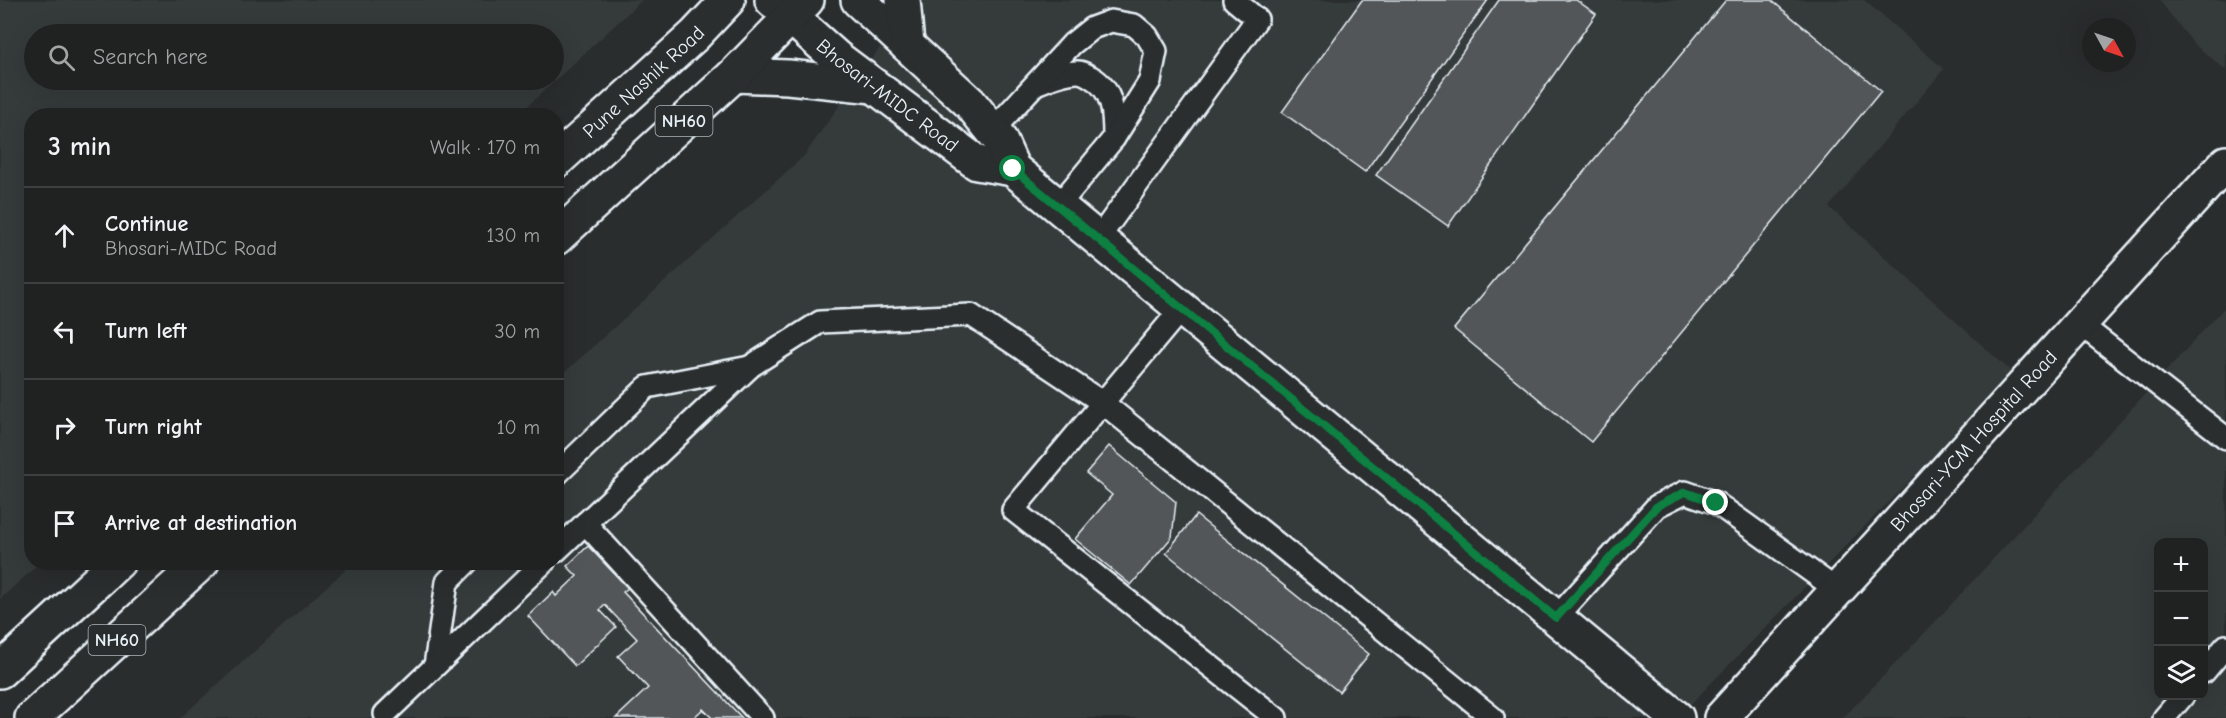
<!DOCTYPE html>
<meta charset="utf-8">
<style>
:root{--surface:#202222;--page:#2d2f2f;--text:#f1f3f6;--muted:#a2a4a5;--line:#3d3f40}
body{margin:0;font-family:"Comic Neue",sans-serif;background:var(--page);color:var(--text)}
.controls{position:absolute;right:18px;bottom:18px;display:grid;overflow:hidden;border-radius:12px;box-shadow:0 6px 24px #0002}
.controls button{width:54px;height:54px;display:grid;place-items:center;padding:0;border:0;border-bottom:2px solid var(--line);background:var(--surface);color:var(--text);font:30px sans-serif}
.compass{position:absolute;left:2082px;top:18px;width:54px;height:54px;border-radius:50%;background:var(--surface);box-shadow:0 6px 24px #0002;rotate:130deg}
.stop{position:absolute;width:18px;height:18px;margin:-14px;border:4px solid #0b8043;border-radius:50%;background:#fff}
.stop.end{background:#0b8043;border-color:#fff;box-shadow:0 2px 6px #0008}
.list{margin:0;padding:0;list-style:none}
h2{display:flex;justify-content:space-between;align-items:center;height:78px;margin:0;padding:0 24px;font-size:26px}
h2 small{font-size:20px;font-weight:400;color:var(--muted)}
.list li{display:grid;grid-template-columns:39px 1fr auto;gap:18px;align-items:center;box-sizing:border-box;height:96px;padding:0 24px;border-top:2px solid var(--line)}
.list b{display:block;font-size:22px;white-space:nowrap}
.list p{margin:0;font-size:20px;white-space:nowrap;color:var(--muted)}
.list em{font-size:20px;font-style:normal;color:var(--muted)}
.icon{flex:none;width:33px;height:33px;fill:none;stroke:currentColor;stroke-width:2;stroke-linecap:round;stroke-linejoin:round}
.map{position:relative;flex:none;width:2226px;height:718px;overflow:hidden}
.search{position:absolute;background:var(--surface);box-shadow:0 6px 24px #0002;left:24px;top:24px;width:540px;height:66px;display:flex;align-items:center;gap:15px;box-sizing:border-box;padding:0 21px;border-radius:33px;color:var(--muted);font-size:22px}
.panel{position:absolute;background:var(--surface);box-shadow:0 6px 24px #0002;left:24px;top:108px;width:540px;height:462px;border-radius:24px}
.map>svg:first-child{display:block}
.built{fill:#363a3b;fill-rule:evenodd}
.building{fill:#535759;stroke:#e8f1f8;stroke-width:1.5}
.lines{fill:none;stroke-linecap:round;stroke-linejoin:round}
.service-casing{stroke:#e8f1f8;stroke-width:26}
.tertiary-casing{stroke:#e8f1f8;stroke-width:38}
.trunk-casing{stroke:#e8f1f8;stroke-width:38}
.service{stroke:#2a2d2e;stroke-width:21}
.tertiary{stroke:#2a2d2e;stroke-width:33}
.trunk{stroke:#2a2d2e;stroke-width:33}
.route{stroke:#0b8043;stroke-width:8}
.labels{text-anchor:middle;stroke-width:5;stroke-linejoin:round;paint-order:stroke}
.shield{fill:#2a2d2e;stroke:#afb6bb;stroke-width:1.5}
.shield-label{font-size:18px;font-weight:bold;fill:#e8f1f8}
.street-label{font-size:20px;fill:#e8f1f8;stroke:#2a2d2e}
</style>
<div class="map">
<svg width="2226" height="718" viewBox="0 0 2226 718">
<rect width="100%" height="100%" fill="#2a2d2e"/>
<filter id="ink" filterUnits="userSpaceOnUse"><feTurbulence type="fractalNoise" baseFrequency=".0167" numOctaves="2"/><feDisplacementMap in="SourceGraphic" scale="12" xChannelSelector="R" yChannelSelector="G"/><feConvolveMatrix kernelMatrix="1 2 1 2 8 2 1 2 1" color-interpolation-filters="sRGB"/></filter>
<g filter="url(#ink)">
<g class="built">
<path d="M 0,0 L 642,0 L 518,115 L 32,116 L 32,562 L 40,563 L 0,599 ZM 554,34 L 554,80 L 34,80 L 34,34 Z"/>
<polygon points="913,0 1864,0 1944,69 1829,207 2014,374 1677,718 180,718 353,563 556,562 557,379 804,156"/>
<polygon points="2159,0 2226,0 2226,70 2194,44"/>
<path d="M 2226,306 L 2226,718 L 1843,718 L 1935,622 ZM 2158,542 L 2204,542 L 2204,696 L 2158,696 Z"/>
</g>
<g class="building">
<polygon points="1362,0 1488,0 1365,172 1282,112"/>
<polygon points="1499,0 1576,0 1596,14 1448,226 1376,175"/>
<polygon points="1726,0 1771,0 1881,91 1591,442 1454,329"/>
<polygon points="1109,446 1176,502 1172,537 1131,585 1075,539 1112,495 1086,473"/>
<polygon points="1196,515 1369,654 1339,692 1166,553"/>
<polygon points="588,546 628,588 623,592 742,718 712,718 703,709 693,718 616,718 648,688 618,656 637,639 605,605 600,610 616,627 575,666 528,616 553,592 556,596 577,576 567,566"/>
</g>
<g class="lines">
<g class="service-casing">
<g id="service">
<path d="M 1038,83 C 1051,78 1064,72 1078,72 C 1083,72 1087,75 1091,77 C 1114,90 1114,115 1114,138"/>
<polyline points="992,131 1072,44 1092,28 1111,21 1134,25 1147,36 1156,51 1150,81 1114,138 1058,206"/>
<polyline points="1098,239 1257,19 1234,0"/>
<polyline points="1182,308 1013,510 1276,718"/>
<polyline points="2080,324 2226,438"/>
<polyline points="556,475 647,387 750,367"/>
<polyline points="585,523 763,718"/>
<polyline points="556,551 751,366 820,322 971,315 1103,403 1493,718"/>
<polyline points="1556,618 1657,506 1685,492 1716,503 1837,590"/>
<polyline points="435,666 447,582 467,562"/>
<polyline points="2204,672 2226,646"/>
<polyline points="385,714 544,562"/>
<polyline points="2164,718 2183,696"/>
</g>
</g>
<g class="tertiary-casing">
<g id="tertiary">
<path id="s1" d="M 772,0 L 837,58 L 977,163 L 1013,169"/>
<polyline points="858,0 970,103 1000,140 1013,169 1677,718"/>
<path id="s2" d="M 1721,718 L 2226,163"/>
</g>
</g>
<g class="trunk-casing">
<g id="trunk">
<polyline points="903,0 907,45"/>
<polyline points="734,75 788,77 874,86"/>
<path id="s3" d="M 556,161 L 695,35 L 728,0"/>
<polyline points="556,238 734,75 807,0"/>
<polyline points="0,671 118,562"/>
<polyline points="32,718 202,562"/>
</g>
</g>
<use href="#service" class="service"/>
<use href="#tertiary" class="tertiary"/>
<use href="#trunk" class="trunk"/>
</g>
</g>
<g class="lines" filter="url(#ink)">
<polyline class="route" points="1013,169 1556,618 1657,506 1685,492 1716,503"/>
</g>
<g class="labels">
<g class="shield">
<rect x="655.5" y="106" width="57" height="30" rx="4.5"/>
<rect x="88.5" y="625" width="57" height="30" rx="4.5"/>
</g>
<g class="shield-label">
<text x="684" y="127">NH60</text>
<text x="117" y="646">NH60</text>
</g>
<g class="street-label">
<text dy="7" stroke="none"><textPath href="#s3" startOffset="118">Pune Nashik Road</textPath></text>
<text dy="7" stroke="none"><textPath href="#s1" startOffset="150">Bhosari-MIDC Road</textPath></text>
<text dy="7" stroke="none"><textPath href="#s2" startOffset="375">Bhosari-YCM Hospital Road</textPath></text>
</g>
</g>
</svg>
<div class="controls">
<button>+</button>
<button>−</button>
<button><svg class="icon" aria-label="layers" viewBox="0 0 24 24"><path d="M12 4l9 5-9 5-9-5zM3 14l9 5 9-5"/></svg></button>
</div>
<svg class="compass" viewBox="-18 -18 36 36"><path d="M0-13l5 13h-10z" fill="#e53935"/><path d="M0 13l5-13h-10z" fill="#a2a4a5"/></svg>
<div class="stop" style="left:1013px;top:169px"></div>
<div class="stop end" style="left:1716px;top:503px"></div>
<div class="search"><svg class="icon" aria-label="search" viewBox="0 0 24 24"><circle cx="10" cy="10" r="6"/><path d="M15 15l6 6"/></svg>Search here</div>
<section class="panel">
<h2>3 min<small>Walk · 170 m</small></h2>
<ul class="list">
<li><svg class="icon" aria-label="ahead" viewBox="0 0 24 24"><path d="M12 20V5M6 11l6-6 6 6"/></svg><div><b>Continue</b><p>Bhosari-MIDC Road</p></div><em>130 m</em></li>
<li><svg class="icon" aria-label="left" viewBox="0 0 24 24"><path d="M17 20v-9H6M10 6l-5 5 5 5"/></svg><div><b>Turn left</b></div><em>30 m</em></li>
<li><svg class="icon" aria-label="right" viewBox="0 0 24 24"><path d="M7 20v-9h11M14 6l5 5-5 5"/></svg><div><b>Turn right</b></div><em>10 m</em></li>
<li><svg class="icon" aria-label="arrive" viewBox="0 0 24 24"><path d="M6 21V4h12l-3 4 3 4H6"/></svg><div><b>Arrive at destination</b></div></li>
</ul>
</section>
</div>
